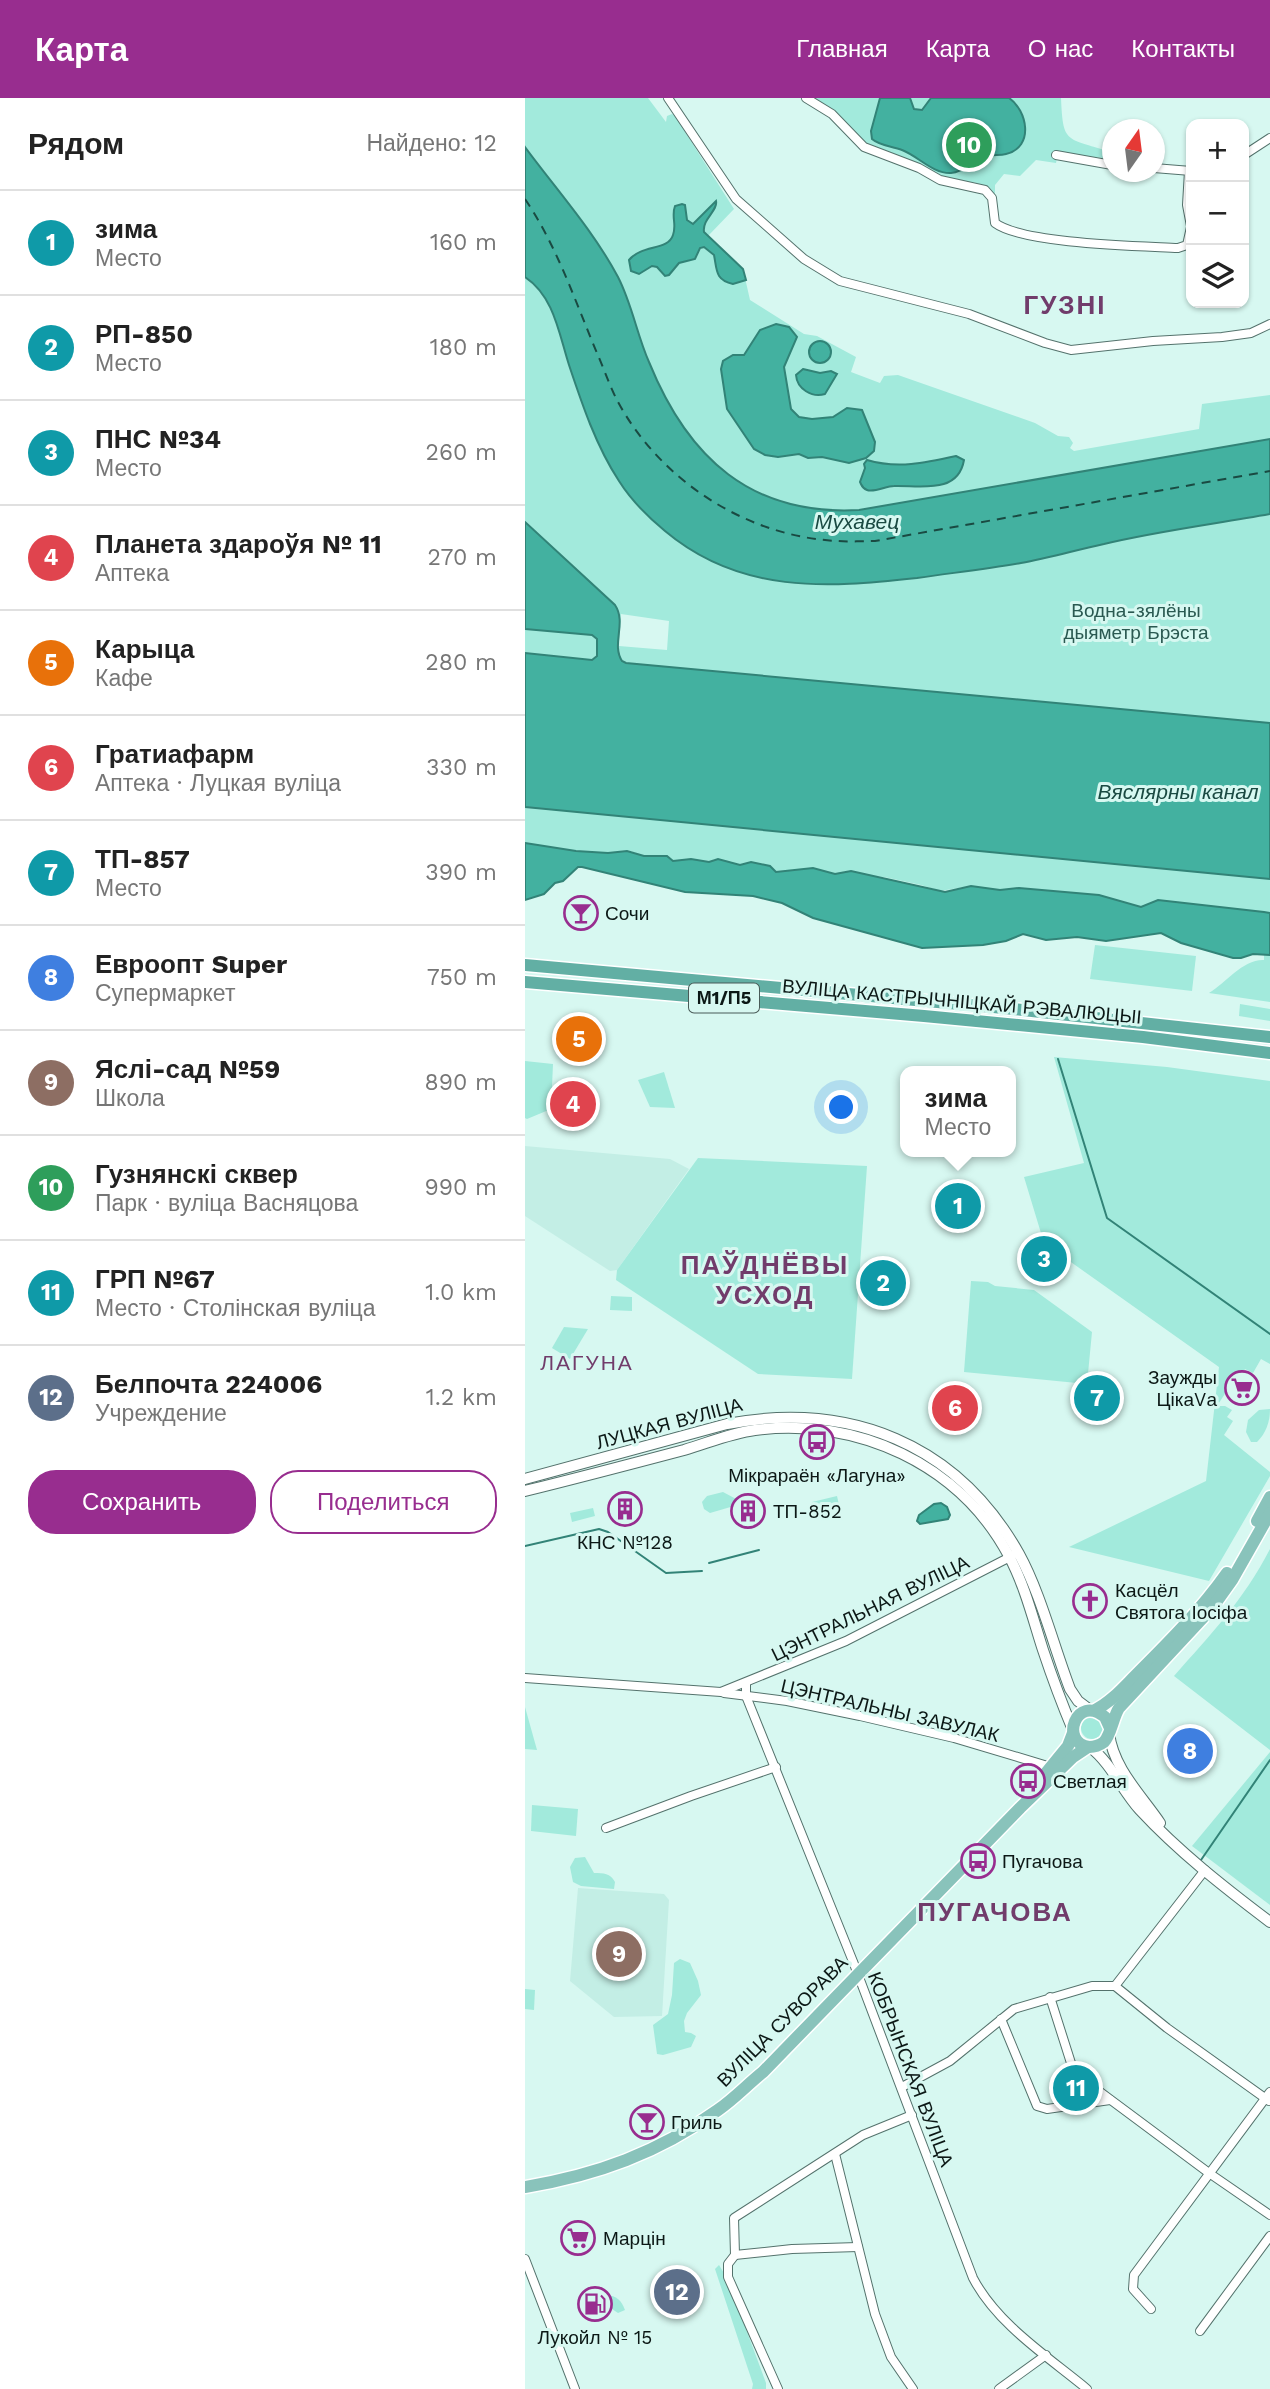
<!DOCTYPE html>
<html lang="ru">
<meta charset="utf-8">
<style>
:root{--surface:#fff;--page:#f2f2f2;--text:#222;--muted:#767676;--line:#e0e0e0;--accent:#982d8f}
body{margin:0;font-family:"Work Sans",sans-serif;background:var(--page);color:var(--text)}
.controls{position:absolute;right:21px;top:21px;display:grid;overflow:hidden;border-radius:14px;box-shadow:0 2px 5px #0004}
.controls button{width:63px;height:63px;display:grid;place-items:center;padding:0;border:0;border-bottom:2px solid var(--line);background:var(--surface);color:var(--text);font:35px sans-serif}
.compass{position:absolute;left:577px;top:21px;width:63px;height:63px;border-radius:50%;background:var(--surface);box-shadow:0 2px 5px #0004;rotate:14deg}
.you{position:absolute;left:317px;top:1010px;width:24px;height:24px;margin:-18px;border:5px solid #fff;border-radius:50%;background:#1a73e8;box-shadow:0 0 0 10px #1a73e833}
.badge{display:grid;place-items:center;width:46px;height:46px;border-radius:50%;background:var(--accent);color:#fff;font-size:23px;font-weight:700}
.pin{position:absolute;translate:-50% -50%;border:4px solid #fff;box-shadow:0 2px 7px #0006}
.popup{position:absolute;left:375px;top:968px;width:116px;height:91px;box-sizing:border-box;display:grid;place-content:center;border-radius:14px;background:var(--surface);filter:drop-shadow(0 2px 5px #0005);font-size:23px;white-space:nowrap;color:var(--muted)}
.popup b{font-size:26px;color:var(--text)}
.popup::after{content:'';position:absolute;left:50%;top:100%;margin-left:-14px;border:14px solid transparent;border-top-color:var(--surface)}
.list{margin:0;padding:0;list-style:none}
h2{display:flex;justify-content:space-between;align-items:center;height:91px;margin:0;padding:0 28px;font-size:30px}
h2 small{font-size:23px;font-weight:400;color:var(--muted)}
.list li{display:grid;grid-template-columns:46px 1fr auto;gap:21px;align-items:center;box-sizing:border-box;height:105px;padding:0 28px;border-top:2px solid var(--line)}
.list b{display:block;font-size:26px;white-space:nowrap}
.list p{margin:0;font-size:23px;white-space:nowrap;color:var(--muted)}
.list em{font-size:23px;font-style:normal;color:var(--muted)}
.actions{display:flex;gap:14px;padding:21px 28px}
.actions a{flex:1;padding:16px 0;border:2px solid var(--accent);border-radius:28px;text-align:center;font-size:24px;color:var(--accent)}
.actions .main{background:var(--accent);color:#fff}
.icon{flex:none;width:38px;height:38px;fill:none;stroke:currentColor;stroke-width:2;stroke-linecap:round;stroke-linejoin:round}
.map{position:relative;flex:none;width:745px;height:2291px;overflow:hidden}
header{display:flex;align-items:center;gap:42px;box-sizing:border-box;height:98px;padding:0 35px;background:var(--accent);color:#fff}
header strong{font-size:33px}
nav{display:flex;gap:38px;margin-inline-start:auto;font-size:24px}
main{display:flex}
aside{flex:1;background:var(--surface)}
.map>svg:first-child{display:block}
.built{fill:#c3eee5}
.green{fill:#a2eadc;fill-rule:evenodd}
.water{fill:#43b1a0;stroke:#328377;stroke-width:2}
.lines{fill:none;stroke-linecap:round;stroke-linejoin:round}
.stream{stroke:#328377;stroke-width:2}
.ferry{stroke:#1a4a42;stroke-width:2;stroke-dasharray:9 7;stroke-linecap:butt}
.minor-casing{stroke:#54726c;stroke-width:10}
.tertiary-casing{stroke:#54726c;stroke-width:12}
.primary-casing{stroke:#fff;stroke-width:15}
.trunk-casing{stroke:#fff;stroke-width:15}
.minor{stroke:#fff;stroke-width:8}
.tertiary{stroke:#fff;stroke-width:10}
.primary{stroke:#89c3bb;stroke-width:12}
.trunk{stroke:#62afa4;stroke-width:12}
.labels{text-anchor:middle;stroke-width:6;stroke-linejoin:round;paint-order:stroke}
.shield{fill:#d7f8f1;stroke:#495b58;stroke-width:2}
.shield-label{font-size:18px;font-weight:bold;fill:#0c1816}
.park-label{font-size:19px;fill:#2a5951;stroke:#d7f8f1}
.poi-label{font-size:19px;fill:#0c1816;stroke:#d7f8f1;text-anchor:start}
.street-label{font-size:19px;fill:#0c1816;stroke:#d7f8f1}
.water-label{font-size:21px;font-style:italic;fill:#1a4a42;stroke:#d7f8f1}
.neighbourhood-label{font-size:21px;letter-spacing:2px;fill:#713c6b;stroke:#d7f8f1}
.district-label{font-size:26px;font-weight:bold;letter-spacing:2px;fill:#713c6b;stroke:#d7f8f1}
</style>
<header>
<strong>Карта</strong>
<nav><a>Главная</a><a>Карта</a><a>О нас</a><a>Контакты</a></nav>
</header>
<main>
<aside>
<h2>Рядом<small>Найдено: 12</small></h2>
<ul class="list">
<li><span class="badge" style="background:#0f9aa8">1</span><div><b>зима</b><p>Место</p></div><em>160 m</em></li>
<li><span class="badge" style="background:#0f9aa8">2</span><div><b>РП-850</b><p>Место</p></div><em>180 m</em></li>
<li><span class="badge" style="background:#0f9aa8">3</span><div><b>ПНС №34</b><p>Место</p></div><em>260 m</em></li>
<li><span class="badge" style="background:#e0444e">4</span><div><b>Планета здароўя № 11</b><p>Аптека</p></div><em>270 m</em></li>
<li><span class="badge" style="background:#e8710a">5</span><div><b>Карыца</b><p>Кафе</p></div><em>280 m</em></li>
<li><span class="badge" style="background:#e0444e">6</span><div><b>Гратиафарм</b><p>Аптека · Луцкая вуліца</p></div><em>330 m</em></li>
<li><span class="badge" style="background:#0f9aa8">7</span><div><b>ТП-857</b><p>Место</p></div><em>390 m</em></li>
<li><span class="badge" style="background:#3f7fe0">8</span><div><b>Евроопт Super</b><p>Супермаркет</p></div><em>750 m</em></li>
<li><span class="badge" style="background:#8d6e63">9</span><div><b>Яслі-сад №59</b><p>Школа</p></div><em>890 m</em></li>
<li><span class="badge" style="background:#2e9e5b">10</span><div><b>Гузнянскі сквер</b><p>Парк · вуліца Васняцова</p></div><em>990 m</em></li>
<li><span class="badge" style="background:#0f9aa8">11</span><div><b>ГРП №67</b><p>Место · Столінская вуліца</p></div><em>1.0 km</em></li>
<li><span class="badge" style="background:#5c6f8a">12</span><div><b>Белпочта 224006</b><p>Учреждение</p></div><em>1.2 km</em></li>
</ul>
<div class="actions"><a class="main">Сохранить</a><a>Поделиться</a></div>
</aside>
<div class="map">
<svg width="745" height="2291" viewBox="0 0 745 2291">
<rect width="100%" height="100%" fill="#d7f8f1"/>
<g class="built">
<polygon points="0,1048 145,1061 164,1071 92,1172 85,1173 0,1118"/>
<polygon points="53,1790 139,1796 144,1802 137,1918 89,1919 45,1883"/>
</g>
<g class="green">
<path d="M 0,0 L 123,0 L 141,24 L 142,18 L 147,16 L 150,18 L 209,111 L 183,138 L 218,171 L 225,202 L 279,236 L 292,238 L 331,259 L 326,274 L 355,285 L 359,278 L 373,277 L 510,325 L 533,338 L 544,339 L 548,345 L 545,350 L 549,353 L 674,331 L 677,306 L 745,297 L 745,341 L 334,412 C 226,418 162,360 124,264 C 111,233 105,199 87,170 C 68,137 44,108 22,78 C 16,70 3,58 0,48 C 0,37 0,13 0,0 Z"/>
<path d="M 290,0 L 536,0 C 538,44 540,40 580,52 L 585,38 L 587,39 L 587,61 L 533,55 L 531,65 L 511,62 L 495,78 L 479,76 L 470,87 L 470,96 L 452,85 L 418,81 L 345,49 L 305,10 Z"/>
<path d="M 0,179 C 29,198 34,236 44,267 C 57,306 71,348 94,383 C 106,402 123,419 140,433 C 215,496 301,490 392,480 C 426,475 462,471 496,465 C 524,460 551,452 579,446 C 633,433 690,426 745,416 L 745,815 L 633,802 L 616,809 L 574,797 L 483,791 L 475,792 L 446,788 L 415,793 L 396,787 L 359,779 L 340,778 L 325,773 L 310,776 L 288,770 L 251,774 L 245,768 L 228,765 L 215,767 L 190,761 L 184,764 L 165,761 L 148,763 L 142,758 L 119,758 L 105,753 L 83,755 L 51,753 L 0,745 ZM 96,516 L 144,523 L 142,552 L 94,548 Z"/>
<polygon points="570,847 671,858 667,893 565,881"/>
<path d="M 739,857 L 745,857 L 745,904 L 684,895 C 701,885 718,861 739,862 Z"/>
<polygon points="715,906 745,911 745,923 714,918"/>
<polygon points="529,959 642,969 745,983 745,1266 736,1261 728,1275 720,1271 710,1290 703,1291 692,1308 700,1308 707,1312 702,1319 708,1323 699,1337 745,1374 745,1378 684,1483 544,1449 681,1383 694,1269 519,1145 499,1079 559,1065"/>
<polygon points="0,963 28,966 26,1011 2,1021 0,1020"/>
<polygon points="139,974 150,1010 125,1009 113,982"/>
<polygon points="173,1060 342,1068 327,1281 233,1276 91,1182 92,1172"/>
<polygon points="446,1183 463,1184 470,1188 509,1192 567,1234 562,1286 439,1274"/>
<polygon points="86,1198 107,1199 107,1213 85,1212"/>
<polygon points="39,1229 63,1231 45,1261 27,1250"/>
<path d="M 745,1311 C 745,1324 741,1335 732,1344 L 726,1344 L 721,1334 L 723,1322 L 734,1312 Z"/>
<polygon points="198,1394 213,1402 209,1408 185,1415 179,1411 177,1404 182,1398"/>
<polygon points="312,1398 315,1411 287,1418 285,1411 287,1404"/>
<polygon points="68,1410 70,1418 47,1424 45,1415"/>
<path d="M 745,1451 L 745,1652 L 649,1578 C 686,1536 718,1503 745,1451 Z"/>
<polygon points="0,1609 12,1652 0,1651"/>
<circle cx="567" cy="1630" r="11"/>
<polygon points="745,1654 745,1807 667,1748"/>
<polygon points="7,1707 53,1711 51,1738 6,1733"/>
<path d="M 60,1759 L 69,1775 C 79,1775 85,1775 90,1784 L 89,1791 L 56,1788 L 48,1784 L 45,1769 L 50,1760 Z"/>
<polygon points="155,1861 165,1865 173,1883 176,1897 162,1915 159,1923 160,1934 166,1935 171,1938 166,1949 138,1957 132,1956 128,1927 143,1916 147,1897 149,1865"/>
<polygon points="0,1891 10,1892 9,1912 0,1911"/>
<polygon points="194,2167 202,2180 241,2285 241,2291 227,2291 228,2286 190,2171"/>
<path d="M 81,2197 C 92,2198 96,2202 100,2212 L 93,2215 L 87,2211 Z"/>
</g>
<g class="water">
<path d="M 355,0 L 385,0 L 389,11 L 397,12 L 406,0 L 484,0 C 502,12 510,49 481,56 C 474,58 467,56 460,59 C 449,64 438,74 426,75 C 408,76 393,58 377,52 C 367,48 355,48 347,41 L 346,33 Z"/>
<path d="M 0,49 C 31,91 68,132 93,179 C 107,206 112,237 124,264 C 163,360 226,418 334,412 L 745,341 L 745,416 C 690,426 633,433 579,446 C 551,452 524,460 496,465 C 462,471 426,475 392,480 C 301,490 215,496 140,433 C 123,419 106,402 94,383 C 71,348 57,306 44,267 C 34,236 29,198 0,179 Z"/>
<path d="M 191,103 C 193,113 177,121 179,134 L 218,171 L 221,182 L 208,186 C 190,182 192,172 189,157 L 179,149 L 175,150 L 170,161 L 154,165 L 144,177 L 140,178 L 132,169 L 127,168 L 114,176 L 106,173 L 104,162 C 117,146 143,153 148,137 C 152,127 146,118 150,108 L 157,106 L 160,107 L 162,122 L 168,126 Z"/>
<polygon points="251,226 264,229 272,239 259,269 266,311 274,319 287,321 308,319 322,310 337,312 350,344 349,353 341,360 324,365 297,359 283,360 274,356 253,359 240,357 229,351 202,311 196,271 198,263 208,257 219,257 235,232"/>
<circle cx="295" cy="254" r="11"/>
<path d="M 278,271 L 295,275 L 306,273 L 312,276 L 300,296 C 287,300 272,291 271,277 Z"/>
<path d="M 431,358 L 439,362 C 433,397 394,387 369,388 C 361,388 349,395 342,392 C 337,390 337,388 335,384 L 340,370 L 339,366 L 342,362 C 372,371 400,365 431,358 Z"/>
<path d="M 0,424 L 90,507 C 102,525 86,546 97,563 L 101,565 L 745,625 L 745,781 L 0,709 L 0,555 L 67,562 L 72,558 L 72,541 L 67,537 L 0,531 Z"/>
<polygon points="0,745 51,753 83,755 102,753 119,758 142,758 148,763 166,761 184,764 193,761 215,767 226,764 245,768 251,774 288,770 310,776 326,773 420,794 446,788 475,792 494,790 574,797 616,809 633,802 739,814 745,815 745,857 728,856 716,860 708,860 656,845 636,835 581,843 552,839 521,842 498,836 481,843 458,847 397,850 288,820 257,805 228,798 160,794 57,769 53,769 38,783 30,785 19,796 0,802"/>
<polygon points="416,1405 422,1409 425,1417 423,1421 395,1426 392,1423 394,1417 409,1406"/>
</g>
<g class="lines">
<g class="stream">
<polyline points="533,961 582,1120 745,1236"/>
<polyline points="0,1448 74,1431 83,1434 141,1475 177,1473"/>
<polyline points="184,1465 234,1452"/>
<polyline points="676,1762 745,1662"/>
</g>
<path class="ferry" d="M 0,101 C 32,148 50,203 72,255 C 79,271 85,289 93,304 C 136,383 222,439 313,443 C 325,444 338,443 350,443 L 745,373"/>
<g class="minor-casing">
<g id="minor">
<polyline points="143,0 211,101 279,161 315,183 444,216 520,245 546,252 628,243 697,239 726,235 745,226"/>
<path d="M 281,0 L 307,16 L 339,49 L 394,70 L 415,82 L 460,92 L 467,100 L 470,125 C 498,146 615,148 653,150 L 662,147 L 666,129"/>
<polyline points="531,57 587,67"/>
<polyline points="719,57 745,40"/>
<polyline points="629,70 666,73"/>
<polyline points="664,73 662,107 666,128"/>
<polyline points="0,1580 196,1594 321,1543 487,1458"/>
<path d="M 221,1585 L 221,1598 L 329,1866 L 448,2180 C 472,2226 522,2258 562,2291"/>
<polyline points="199,1595 262,1603 335,1618 429,1640 526,1669"/>
<polyline points="81,1730 166,1698 251,1669"/>
<polyline points="590,1888 642,1930 744,2003"/>
<polyline points="525,1899 546,1965 555,1979 684,2075 745,2117"/>
<polyline points="476,1921 512,2008 522,2011 585,2002"/>
<polyline points="377,1989 425,1963 489,1911 567,1888 590,1888 680,1772"/>
<polyline points="310,2056 350,2216 366,2259 388,2291"/>
<polyline points="210,2157 209,2120 338,2037 387,2017"/>
<polyline points="210,2157 203,2166 203,2179 253,2291"/>
<polyline points="210,2157 267,2151 333,2149"/>
<polyline points="0,2161 50,2291"/>
<polyline points="626,2211 608,2191 609,2177 745,1994"/>
<polyline points="675,2233 745,2138"/>
<polyline points="474,2291 521,2257"/>
</g>
</g>
<g class="tertiary-casing">
<g id="tertiary">
<path d="M 0,1381 L 202,1326 C 324,1303 432,1345 494,1456 C 515,1494 529,1549 545,1591 L 553,1603 L 565,1612"/>
<path d="M 0,1393 C 53,1380 106,1366 159,1352 C 183,1345 206,1335 230,1332 C 332,1319 435,1366 484,1458 C 500,1488 508,1521 518,1552 C 527,1579 537,1606 548,1632"/>
<path d="M 584,1635 C 588,1670 616,1697 635,1725"/>
<path d="M 565,1649 C 586,1665 597,1692 615,1712 C 654,1754 700,1790 745,1824"/>
</g>
</g>
<g class="primary-casing">
<g id="primary">
<polyline points="732,1423 745,1399"/>
<path d="M 570,1612 C 586,1604 598,1590 611,1577 C 643,1545 676,1512 702,1475"/>
<path d="M 585,1630 L 580,1619 C 551,1595 534,1645 564,1649 C 569,1649 575,1647 579,1644 C 586,1637 588,1619 594,1610 L 687,1510 L 707,1482 L 745,1415"/>
<polyline points="516,1681 543,1648 548,1635"/>
<path d="M 0,2089 C 72,2077 133,2055 193,2012 C 209,2001 223,1986 238,1974 L 495,1710 L 548,1659 L 563,1649"/>
</g>
</g>
<g class="trunk-casing">
<g id="trunk">
<polyline points="0,867 479,910 745,939"/>
<polyline points="0,884 399,918 618,939 745,955"/>
</g>
</g>
<use href="#minor" class="minor"/>
<use href="#tertiary" class="tertiary"/>
<use href="#primary" class="primary"/>
<use href="#trunk" class="trunk"/>
</g>
<defs>
<g id="bar-ring" transform="scale(1.75)"><circle r="9.5" fill="#d7f8f1" stroke="#982d8f" stroke-width="1.5"/><path d="M-6-5H6L.8 .8V4.5H3.5V6h-7V4.5H-.8V.8Z" fill="#982d8f"/></g>
<g id="supermarket-ring" transform="scale(1.75)"><circle r="9.5" fill="#d7f8f1" stroke="#982d8f" stroke-width="1.5"/><path d="M-6-5.5h2.5l.6 2H6L4.5 2H-2.5L-4.4-4H-6ZM-1.5 3.2a1.3 1.3 0 1 0 .1 0ZM3 3.2a1.3 1.3 0 1 0 .1 0Z" fill="#982d8f"/></g>
<g id="bus-ring" transform="scale(1.75)"><circle r="9.5" fill="#d7f8f1" stroke="#982d8f" stroke-width="1.5"/><path d="M-5-6H5V4H4V6H2V4H-2V6H-4V4H-5ZM-3.5-4V0h7V-4ZM-3.5 1.2v1.5H-2V1.2ZM2 1.2v1.5H3.5V1.2Z" fill="#982d8f"/></g>
<g id="building-ring" transform="scale(1.75)"><circle r="9.5" fill="#d7f8f1" stroke="#982d8f" stroke-width="1.5"/><path d="M-4-6H4V6H1V3H-1V6H-4ZM-2.5-4.3h1.7v1.8h-1.7ZM.8-4.3h1.7v1.8H.8ZM-2.5-1h1.7V.8h-1.7ZM.8-1h1.7V.8H.8Z" fill="#982d8f"/></g>
<g id="church-ring" transform="scale(1.75)"><circle r="9.5" fill="#d7f8f1" stroke="#982d8f" stroke-width="1.5"/><path d="M-1.2-6h2.4v3.5h3.3v2.4h-3.3V6h-2.4V-.1h-3.3v-2.4h3.3Z" fill="#982d8f"/></g>
<g id="fuel-ring" transform="scale(1.75)"><circle r="9.5" fill="#d7f8f1" stroke="#982d8f" stroke-width="1.5"/><path d="M-5.5-6h7V0h2V4h1.3V-2.5L3-4.5l.8-.8L6-3V5H2.5V1h-1V6h-7ZM-4.2-4.7v3.2H.2V-4.7Z" fill="#982d8f"/></g>
</defs>
<g fill-rule="evenodd">
<use href="#bar-ring" x="56" y="815"/>
<use href="#supermarket-ring" x="717" y="1290"/>
<use href="#bus-ring" x="292" y="1344"/>
<use href="#building-ring" x="100" y="1411"/>
<use href="#building-ring" x="223" y="1413"/>
<use href="#church-ring" x="565" y="1503"/>
<use href="#bus-ring" x="503" y="1683"/>
<use href="#bus-ring" x="453" y="1763"/>
<use href="#bar-ring" x="122" y="2024"/>
<use href="#supermarket-ring" x="53" y="2140"/>
<use href="#fuel-ring" x="70" y="2206"/>
</g>
<g class="labels">
<rect class="shield" x="164" y="885.5" width="70" height="29" rx="5"/>
<g class="shield-label">
<text x="199" y="906">М1/П5</text>
</g>
<g class="park-label">
<text x="611" y="519">Водна-зялёны<tspan x="611" dy="22">дыяметр Брэста</tspan></text>
</g>
<g class="poi-label">
<text x="80" y="822">Сочи</text>
<text x="692" y="1286" text-anchor="end">Заужды<tspan x="692" dy="22">ЦікаVа</tspan></text>
<text x="292" y="1384" text-anchor="middle">Мікрараён «Лагуна»</text>
<text x="248" y="1420">ТП-852</text>
<text x="100" y="1451" text-anchor="middle">КНС №128</text>
<text x="590" y="1499">Касцёл<tspan x="590" dy="22">Святога Іосіфа</tspan></text>
<text x="528" y="1690">Светлая</text>
<text x="477" y="1770">Пугачова</text>
<text x="146" y="2031">Гриль</text>
<text x="78" y="2147">Марцін</text>
<text x="70" y="2246" text-anchor="middle">Лукойл № 15</text>
</g>
<g class="street-label">
<text transform="translate(437 903) rotate(5)" y="7">ВУЛІЦА КАСТРЫЧНІЦКАЙ РЭВАЛЮЦЫІ</text>
<text transform="translate(144 1325) rotate(-15)" y="7">ЛУЦКАЯ ВУЛІЦА</text>
<text transform="translate(345 1510) rotate(-26)" y="7">ЦЭНТРАЛЬНАЯ ВУЛІЦА</text>
<text transform="translate(365 1612) rotate(13)" y="7">ЦЭНТРАЛЬНЫ ЗАВУЛАК</text>
<text transform="translate(257 1923) rotate(-45)" y="7">ВУЛІЦА СУВОРАВА</text>
<text transform="translate(386 1971) rotate(69)" y="7">КОБРЫНСКАЯ ВУЛІЦА</text>
</g>
<g class="water-label">
<text x="332" y="431">Мухавец</text>
<text x="653" y="701">Вяслярны канал</text>
</g>
<g class="neighbourhood-label">
<text x="62" y="1272">ЛАГУНА</text>
</g>
<g class="district-label">
<text x="540" y="216">ГУЗНІ</text>
<text x="240" y="1176">ПАЎДНЁВЫ<tspan x="240" dy="30">УСХОД</tspan></text>
<text x="470" y="1823">ПУГАЧОВА</text>
</g>
</g>
</svg>
<div class="controls">
<button>+</button>
<button>−</button>
<button><svg class="icon" aria-label="layers" viewBox="0 0 24 24"><path d="M12 4l9 5-9 5-9-5zM3 14l9 5 9-5"/></svg></button>
</div>
<svg class="compass" viewBox="-18 -18 36 36"><path d="M0-13l5 13h-10z" fill="#e53935"/><path d="M0 13l5-13h-10z" fill="#767676"/></svg>
<div class="you"></div>
<div class="pin badge" style="left:433px;top:1108px;background:#0f9aa8">1</div>
<div class="popup"><b>зима</b>Место</div>
<div class="pin badge" style="left:358px;top:1185px;background:#0f9aa8">2</div>
<div class="pin badge" style="left:519px;top:1161px;background:#0f9aa8">3</div>
<div class="pin badge" style="left:48px;top:1006px;background:#e0444e">4</div>
<div class="pin badge" style="left:54px;top:941px;background:#e8710a">5</div>
<div class="pin badge" style="left:430px;top:1310px;background:#e0444e">6</div>
<div class="pin badge" style="left:572px;top:1300px;background:#0f9aa8">7</div>
<div class="pin badge" style="left:665px;top:1653px;background:#3f7fe0">8</div>
<div class="pin badge" style="left:94px;top:1856px;background:#8d6e63">9</div>
<div class="pin badge" style="left:444px;top:47px;background:#2e9e5b">10</div>
<div class="pin badge" style="left:551px;top:1990px;background:#0f9aa8">11</div>
<div class="pin badge" style="left:152px;top:2194px;background:#5c6f8a">12</div>
</div>
</main>
